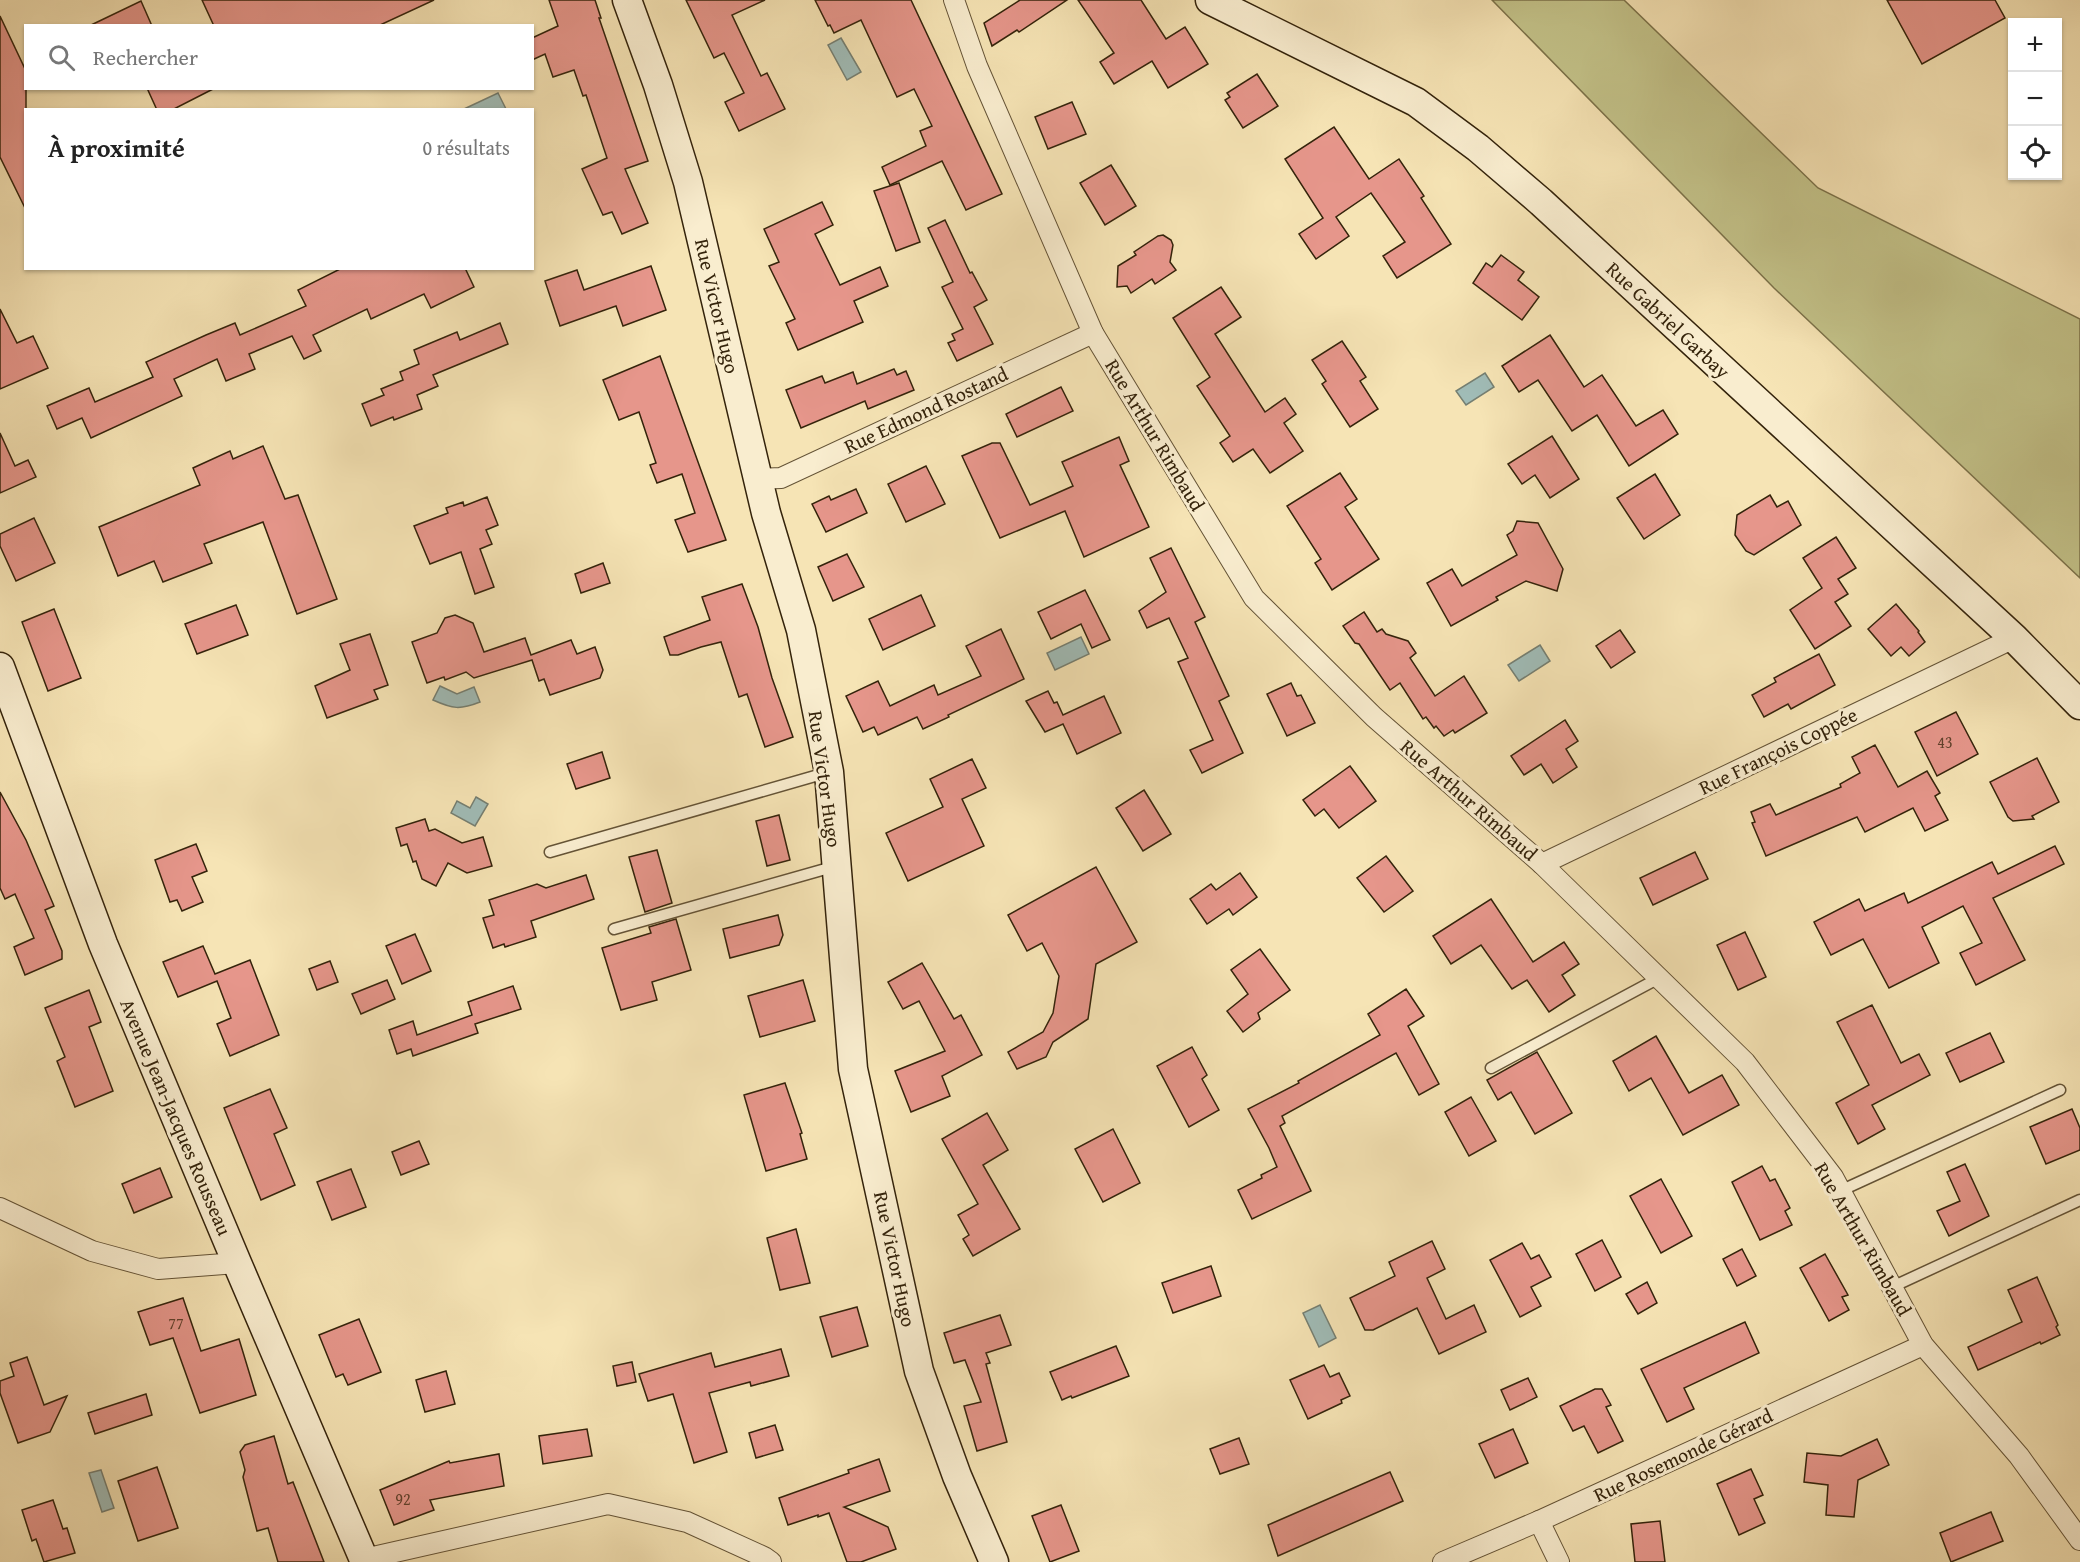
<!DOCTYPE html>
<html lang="fr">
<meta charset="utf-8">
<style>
:root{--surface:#fff;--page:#f2f2f2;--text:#222;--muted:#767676;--line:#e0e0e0}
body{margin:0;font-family:"Gentium Book Plus",serif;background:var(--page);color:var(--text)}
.controls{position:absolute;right:18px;top:18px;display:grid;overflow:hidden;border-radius:0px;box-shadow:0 2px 4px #0004}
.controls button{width:54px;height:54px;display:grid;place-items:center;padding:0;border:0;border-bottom:2px solid var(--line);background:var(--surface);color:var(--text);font:30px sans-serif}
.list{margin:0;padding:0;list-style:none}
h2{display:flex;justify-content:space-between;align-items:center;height:78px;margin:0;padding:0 24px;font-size:26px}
h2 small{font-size:20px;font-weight:400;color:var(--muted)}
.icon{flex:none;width:33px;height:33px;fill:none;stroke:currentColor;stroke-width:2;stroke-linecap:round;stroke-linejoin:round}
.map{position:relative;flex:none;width:2080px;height:1562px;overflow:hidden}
.search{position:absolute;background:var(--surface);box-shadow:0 2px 4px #0004;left:24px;top:24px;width:510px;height:66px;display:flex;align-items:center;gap:15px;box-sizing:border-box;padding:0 21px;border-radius:0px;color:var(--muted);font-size:22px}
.panel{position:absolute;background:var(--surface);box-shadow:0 2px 4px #0004;left:24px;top:108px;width:510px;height:162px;border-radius:0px}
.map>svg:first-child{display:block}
.green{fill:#c3c289;stroke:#7c724a;stroke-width:1.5}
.water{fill:#a0bcb7;stroke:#757f72;stroke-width:1.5}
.building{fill:#e6968b;stroke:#34230b;stroke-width:1.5}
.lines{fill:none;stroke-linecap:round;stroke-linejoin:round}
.lane-casing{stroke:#645336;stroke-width:13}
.street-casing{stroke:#645336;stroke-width:22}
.secondary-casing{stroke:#34230b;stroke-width:31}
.lane{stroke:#f9edcf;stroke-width:10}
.street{stroke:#f9edcf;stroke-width:20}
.secondary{stroke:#f9edcf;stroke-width:28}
.labels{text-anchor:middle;stroke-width:6;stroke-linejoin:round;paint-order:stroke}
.number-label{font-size:16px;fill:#60402b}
.street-label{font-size:20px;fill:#34230b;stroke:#f9edcf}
</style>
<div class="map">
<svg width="2080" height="1562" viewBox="0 0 2080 1562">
<rect width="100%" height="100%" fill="#f6e4b5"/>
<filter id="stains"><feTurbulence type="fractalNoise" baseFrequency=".00333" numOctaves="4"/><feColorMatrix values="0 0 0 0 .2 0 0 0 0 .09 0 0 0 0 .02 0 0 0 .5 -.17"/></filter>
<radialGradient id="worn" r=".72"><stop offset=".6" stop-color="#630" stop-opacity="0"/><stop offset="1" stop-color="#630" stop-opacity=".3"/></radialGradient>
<polygon class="green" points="1492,0 1624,0 1818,188 2080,319 2080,578 1774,288"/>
<g class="water">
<polygon points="841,38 861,72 847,80 828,45"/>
<polygon points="498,93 506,109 464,109"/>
<polygon points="1485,373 1494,387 1466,405 1456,391"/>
<polygon points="1081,637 1089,654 1055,670 1047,653"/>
<polygon points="1540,645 1550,661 1519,681 1508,665"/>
<path d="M 440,686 L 457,694 L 474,687 L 480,702 C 460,710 453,709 433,700 Z"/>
<polygon points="476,797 488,804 475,826 451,813 457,801 470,808"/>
<polygon points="1320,1305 1336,1338 1319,1347 1303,1313"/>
<polygon points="101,1470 114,1508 102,1512 89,1473"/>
</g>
<g class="building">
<polygon points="202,0 434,0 378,26 214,26"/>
<polygon points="549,0 595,0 601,18 599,18 648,161 625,169 648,223 622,234 612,212 603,215 582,169 607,158 586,95 583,96 574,70 553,77 545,54 532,60 532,38 558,26"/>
<polygon points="686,0 765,0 732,15 761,76 767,73 785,109 739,131 725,102 744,93 724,53 714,58"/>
<polygon points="815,0 911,0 1002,194 966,210 942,161 890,185 882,167 926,146 920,131 932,126 914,89 897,97 861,20 834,33 830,25 828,26"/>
<polygon points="1020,0 1067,0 1019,32 1017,30 992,46 984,23"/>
<polygon points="1078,0 1141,0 1166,39 1185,27 1208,64 1168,88 1152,61 1114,84 1100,62 1114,53"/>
<polygon points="1887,0 1995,0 2005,18 1922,64"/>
<polygon points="141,1 152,26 89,26"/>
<polygon points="0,16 26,71 26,210 0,157"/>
<polygon points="1257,74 1278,106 1243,128 1225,100 1230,97 1227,93"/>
<polygon points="147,88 215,88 172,110 157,110"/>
<polygon points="1072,102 1086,134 1048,149 1035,117"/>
<polygon points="1334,127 1369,179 1399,159 1424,196 1421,198 1451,244 1397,278 1383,256 1405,242 1371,193 1336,217 1349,236 1316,259 1299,234 1323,218 1285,159"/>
<polygon points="1111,165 1136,206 1105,225 1080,183"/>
<polygon points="899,183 920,242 896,251 874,191"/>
<polygon points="822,202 833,225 815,234 840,285 880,267 888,286 854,301 863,322 798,350 786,323 795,319 769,266 779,262 764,229"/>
<polygon points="945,220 970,273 972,272 987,300 974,307 993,344 957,361 948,343 955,340 952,334 963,329 942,287 953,282 928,228"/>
<polygon points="1163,235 1171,240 1173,245 1170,262 1176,270 1155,284 1152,279 1131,293 1127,286 1117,287 1118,266 1136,255 1134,252 1158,236"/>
<polygon points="1501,255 1524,272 1518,280 1539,297 1522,320 1473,283 1486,263 1492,267"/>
<polygon points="651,266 666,310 623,326 616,306 560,326 545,281 577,270 584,290"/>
<polygon points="342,268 465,268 474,287 431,308 424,294 371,319 367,309 313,335 321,351 304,359 292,336 249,354 255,369 226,381 217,359 174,379 182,396 91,438 82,418 57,429 47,406 89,388 95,402 153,377 146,362 206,335 235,323 240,335 306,306 298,290"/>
<polygon points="1221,287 1241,317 1215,334 1265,412 1285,398 1296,414 1284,423 1303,451 1270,473 1253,449 1233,462 1220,443 1230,436 1197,386 1210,377 1173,318"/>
<polygon points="0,309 17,343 33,336 48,368 0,389"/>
<polygon points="500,323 508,344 433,375 438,386 417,395 422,409 394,420 393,417 371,426 362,404 384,395 381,389 403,380 400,372 419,364 414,350 457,332 460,340"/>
<polygon points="1550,335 1584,387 1602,375 1636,426 1663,410 1678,434 1629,466 1597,415 1572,431 1538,380 1519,392 1502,366"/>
<polygon points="1342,341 1366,377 1360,381 1378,409 1350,427 1322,384 1326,381 1312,360"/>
<polygon points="660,356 726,540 688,552 675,520 695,513 682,474 657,483 650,465 656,463 639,412 619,420 603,380"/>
<polygon points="894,369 897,375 906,371 914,390 868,409 865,401 801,428 786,390 822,376 825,383 853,372 857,384"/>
<polygon points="1061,387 1073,411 1017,437 1006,414"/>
<polygon points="0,433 15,466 28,460 36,477 0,493"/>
<polygon points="1552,436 1579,479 1550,498 1535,475 1522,484 1508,464"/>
<polygon points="1119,437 1129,461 1120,465 1149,527 1084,557 1065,511 1000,538 962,456 992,443 1000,443 1030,505 1073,486 1062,462"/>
<polygon points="263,446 285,499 298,495 337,599 297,614 263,522 204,544 212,563 163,582 154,561 118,576 99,527 200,485 193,468 230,451 233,459"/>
<polygon points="926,466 945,504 906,522 888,484"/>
<polygon points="1340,473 1357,499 1345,507 1379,559 1332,590 1315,563 1321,559 1287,506"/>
<polygon points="1655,474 1680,515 1644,539 1617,498"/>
<polygon points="856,489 867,513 826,532 812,504 829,496 831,500"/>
<polygon points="1770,495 1777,507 1788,501 1801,525 1754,555 1746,551 1735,535 1737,515"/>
<polygon points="487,497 498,525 486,530 492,544 480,549 494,587 475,594 461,552 430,564 414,526 448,513 446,508 463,502 464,506"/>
<polygon points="34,518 55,563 16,581 0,546 0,534"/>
<polygon points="1517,521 1538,523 1563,569 1557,591 1526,581 1496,597 1498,600 1451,626 1427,583 1452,569 1462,586 1517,555 1507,535 1513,531"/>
<polygon points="1836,537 1856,568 1838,579 1848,594 1835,602 1851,626 1815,649 1790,610 1822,588 1803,558"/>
<polygon points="1171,548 1205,617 1195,622 1229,696 1219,701 1243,753 1202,773 1190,750 1213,740 1178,662 1188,658 1169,618 1147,628 1139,611 1166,592 1150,558"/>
<polygon points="847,554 864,587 833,601 818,567"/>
<polygon points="603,563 610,583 581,593 575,574"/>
<polygon points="742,584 758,627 772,678 793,737 765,747 747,694 739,697 721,642 701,647 678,655 670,655 664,637 710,620 702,597"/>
<polygon points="1085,590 1110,640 1092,648 1081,624 1051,639 1038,612"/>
<polygon points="921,595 935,626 883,650 869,619"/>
<polygon points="1896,604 1919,631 1918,632 1925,642 1909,656 1901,647 1891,656 1868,629"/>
<polygon points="236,605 248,635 197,654 185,624"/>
<polygon points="54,609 81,678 48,691 22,622"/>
<polygon points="1364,612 1377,632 1382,629 1386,634 1408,641 1416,653 1410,658 1435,696 1464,676 1487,713 1455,733 1453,730 1444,736 1436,726 1434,728 1426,717 1423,719 1400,683 1390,690 1359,644 1355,643 1343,626"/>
<polygon points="455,615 473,623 484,652 525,638 531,655 571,640 577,654 595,647 603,670 600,678 550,695 544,679 539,681 532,660 474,678 466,672 445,680 444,677 427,683 412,642 437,633 445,618"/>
<polygon points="1001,629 1024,679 948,715 949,717 923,729 917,717 878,735 874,727 863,732 846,696 878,681 890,706 934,685 938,695 981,676 966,646"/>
<polygon points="1620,630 1635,652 1611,668 1596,646"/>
<polygon points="370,634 388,685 374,690 378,699 327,718 315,686 350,670 340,644"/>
<polygon points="1819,654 1835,685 1791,709 1788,704 1764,717 1752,695 1776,682 1774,678"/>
<polygon points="1291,683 1297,696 1301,695 1315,723 1287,736 1267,694"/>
<polygon points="1048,691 1054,703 1057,702 1063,715 1104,696 1121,733 1077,754 1063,724 1045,732 1026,701"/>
<polygon points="1956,712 1978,754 1937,776 1915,732"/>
<polygon points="1565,720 1578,741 1566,749 1577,767 1553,783 1541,764 1524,775 1511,756"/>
<polygon points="1875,745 1898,787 1927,771 1940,793 1935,796 1948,820 1925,831 1913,808 1865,832 1857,817 1766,856 1752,823 1755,822 1751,812 1770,804 1776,815 1841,787 1840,784 1860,773 1852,757"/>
<polygon points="602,752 610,778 576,789 567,764"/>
<polygon points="2037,758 2059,802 2032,816 2034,819 2013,821 2008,817 1990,782"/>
<polygon points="972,759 986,788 962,799 984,846 908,881 886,833 943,807 930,779"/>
<polygon points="1350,766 1376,801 1339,828 1324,809 1315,816 1303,800"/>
<polygon points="1144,790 1171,834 1143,851 1116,808"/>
<polygon points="0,792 26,840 54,906 45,910 62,951 62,959 25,975 14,947 34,938 15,894 5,899 0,888"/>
<polygon points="779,815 790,860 767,866 756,821"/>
<polygon points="425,819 429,831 435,829 462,843 483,837 492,866 467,873 448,863 436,886 422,879 416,861 413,862 407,844 401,846 396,828"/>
<polygon points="196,844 207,871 192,877 203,902 182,911 177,900 170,902 155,860"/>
<polygon points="2055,846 2064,864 1993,898 2025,960 1976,985 1960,953 1982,943 1963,906 1922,927 1939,963 1889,988 1863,939 1831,955 1814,922 1859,899 1865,911 1904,893 1908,903 1992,862 1998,874"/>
<polygon points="657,850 672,903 645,912 629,857"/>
<polygon points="1695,852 1708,879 1653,905 1640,878"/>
<polygon points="1386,856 1413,891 1384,912 1357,878"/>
<polygon points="1096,867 1137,942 1096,964 1088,1019 1053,1042 1046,1057 1017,1069 1008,1052 1043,1032 1053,1013 1059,976 1042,943 1027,951 1008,915"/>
<polygon points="1240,873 1257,897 1233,915 1229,909 1207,924 1190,899 1211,884 1216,890"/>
<polygon points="586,875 594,899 531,921 536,937 505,947 504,944 493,948 483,918 494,915 489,900 537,884 546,888"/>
<polygon points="1491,899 1533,962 1564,942 1579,964 1562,975 1575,995 1549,1012 1527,980 1512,989 1481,945 1451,964 1433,936"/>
<polygon points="778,915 783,935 779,945 730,958 723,929"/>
<polygon points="676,919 691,970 652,982 657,1000 621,1010 602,948 651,933 649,927"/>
<polygon points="1745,932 1766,977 1738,990 1717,945"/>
<polygon points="415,934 431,971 402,984 386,946"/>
<polygon points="203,946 215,974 250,960 279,1035 230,1056 217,1024 231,1018 217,981 178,997 163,962"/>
<polygon points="1260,949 1290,990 1258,1013 1260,1019 1243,1032 1227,1011 1248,994 1231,970"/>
<polygon points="330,961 338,982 317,990 309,969"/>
<polygon points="922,963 954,1019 961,1015 982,1055 942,1076 950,1096 911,1112 895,1071 945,1051 919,1001 903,1009 888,982"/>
<polygon points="387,980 395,999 361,1014 352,994"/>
<polygon points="803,980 815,1021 760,1037 748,996"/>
<polygon points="513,986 521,1009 475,1024 478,1033 413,1056 411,1049 397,1054 389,1030 413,1021 417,1035 472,1015 468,1002"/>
<polygon points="1406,989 1424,1016 1408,1026 1439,1084 1419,1095 1396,1053 1282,1116 1285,1123 1280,1126 1311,1191 1252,1219 1238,1190 1262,1178 1261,1175 1277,1167 1269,1148 1248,1109 1299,1083 1298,1081 1380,1035 1368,1014"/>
<polygon points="89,990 101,1022 89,1027 113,1091 75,1107 57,1061 65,1057 45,1008"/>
<polygon points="1872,1005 1901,1063 1919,1054 1930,1075 1872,1105 1885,1129 1858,1144 1836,1103 1869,1085 1837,1022"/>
<polygon points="1990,1033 2004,1062 1960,1082 1946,1053"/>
<polygon points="1656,1036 1689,1093 1722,1075 1739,1105 1683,1135 1651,1078 1629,1091 1613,1061"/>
<polygon points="1192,1047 1207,1075 1202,1079 1219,1110 1189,1127 1157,1066"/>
<polygon points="1537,1052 1572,1113 1535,1134 1511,1092 1498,1100 1487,1080"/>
<polygon points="785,1083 802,1133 800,1134 807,1159 766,1171 744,1095"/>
<polygon points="270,1089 287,1128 274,1134 295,1185 261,1200 224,1108"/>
<polygon points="1471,1097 1496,1141 1469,1156 1445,1112"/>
<polygon points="2072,1109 2080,1128 2080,1150 2046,1164 2030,1127"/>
<polygon points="987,1113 1008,1150 983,1165 1020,1229 973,1256 963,1239 969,1235 958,1215 978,1204 942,1139"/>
<polygon points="1113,1129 1140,1183 1103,1202 1075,1149"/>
<polygon points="419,1141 429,1164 401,1175 392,1152"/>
<polygon points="1965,1164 1989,1216 1949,1236 1937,1211 1960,1201 1947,1172"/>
<polygon points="1762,1166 1770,1181 1775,1179 1790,1208 1785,1211 1792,1225 1760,1240 1732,1182"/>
<polygon points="160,1168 172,1197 134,1213 122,1184"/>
<polygon points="351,1169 366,1207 332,1220 317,1182"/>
<polygon points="1661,1179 1692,1236 1661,1253 1630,1196"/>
<polygon points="796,1229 810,1283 780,1290 767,1238"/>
<polygon points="1602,1240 1621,1277 1595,1291 1576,1254"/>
<polygon points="1432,1241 1445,1269 1427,1278 1446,1319 1474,1305 1486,1332 1439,1354 1417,1308 1373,1330 1365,1330 1350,1298 1395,1276 1389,1262"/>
<polygon points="1522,1243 1531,1259 1539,1255 1551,1277 1531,1287 1541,1306 1520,1317 1490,1260"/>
<polygon points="1742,1249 1756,1276 1737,1286 1723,1259"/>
<polygon points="1825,1254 1848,1295 1842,1297 1849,1310 1829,1321 1800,1268"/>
<polygon points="1211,1266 1221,1296 1173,1313 1162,1283"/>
<polygon points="2037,1277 2058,1325 2056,1327 2060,1335 2041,1344 2040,1342 1978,1370 1968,1347 2022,1322 2008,1290"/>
<polygon points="1647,1282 1657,1303 1638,1314 1626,1294"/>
<polygon points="183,1298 201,1351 239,1339 256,1395 200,1413 173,1338 150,1345 138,1312"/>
<polygon points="857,1307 868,1346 832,1357 820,1317"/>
<polygon points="1000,1315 1011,1345 986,1353 990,1363 986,1364 1007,1442 977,1451 964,1406 981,1402 965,1360 954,1363 944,1333"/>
<polygon points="359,1319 381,1372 348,1385 343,1374 336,1377 319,1335"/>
<polygon points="1745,1322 1759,1353 1684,1388 1694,1409 1667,1422 1641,1369"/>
<polygon points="1116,1346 1129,1376 1072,1398 1071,1396 1062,1400 1050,1372"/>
<polygon points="781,1349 789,1376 751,1386 750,1382 709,1393 727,1452 694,1463 673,1394 648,1401 639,1374 711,1353 715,1367"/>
<polygon points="27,1357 44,1405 67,1396 50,1432 18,1443 0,1393 0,1381 14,1376 10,1363"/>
<polygon points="632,1362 636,1382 617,1386 613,1366"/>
<polygon points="1324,1365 1330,1377 1339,1373 1350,1396 1341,1400 1342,1403 1308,1419 1290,1380"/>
<polygon points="446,1371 455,1404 425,1412 416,1380"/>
<polygon points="1528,1378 1537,1397 1510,1410 1501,1390"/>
<polygon points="1595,1389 1602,1389 1611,1405 1606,1407 1623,1441 1598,1453 1584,1426 1573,1431 1560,1406"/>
<polygon points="146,1394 152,1415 95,1434 88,1413"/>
<polygon points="775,1425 783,1450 756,1458 749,1433"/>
<polygon points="587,1429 592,1456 543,1464 539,1436"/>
<polygon points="1513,1429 1528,1463 1495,1478 1479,1444"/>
<polygon points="274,1436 288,1484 293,1482 324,1562 278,1562 268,1528 257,1531 243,1477 245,1470 240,1452 245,1445"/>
<polygon points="1239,1438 1249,1464 1220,1474 1210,1449"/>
<polygon points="1877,1439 1889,1465 1858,1480 1854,1517 1826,1515 1828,1485 1804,1482 1807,1453 1841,1456"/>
<polygon points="499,1454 504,1486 430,1500 434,1510 394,1525 380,1490 449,1461 450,1463"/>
<polygon points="879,1459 890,1491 844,1507 888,1527 896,1549 861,1562 847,1562 829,1513 818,1517 818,1515 788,1525 779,1498 849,1473 848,1470"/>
<polygon points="157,1467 178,1528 138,1541 118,1481"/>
<polygon points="1751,1469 1763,1495 1754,1499 1765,1523 1739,1535 1717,1484"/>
<polygon points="1390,1472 1403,1501 1278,1556 1268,1525"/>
<polygon points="53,1500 63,1529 67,1528 75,1553 44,1562 36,1539 32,1541 22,1510"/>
<polygon points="1061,1505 1079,1551 1050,1562 1032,1516"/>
<polygon points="1991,1512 2003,1541 1951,1562 1940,1533"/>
<polygon points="1660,1521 1665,1562 1635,1562 1631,1524"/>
</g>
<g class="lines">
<g class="lane-casing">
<g id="lane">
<polyline points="550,852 829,772"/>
<polyline points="614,929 836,866"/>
<polyline points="1491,1068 1659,978"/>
<polyline points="1840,1191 2060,1090"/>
<polyline points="1892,1287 2080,1200"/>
</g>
</g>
<g class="street-casing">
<g id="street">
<polyline points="954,0 977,66 1093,333 1254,598 1374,717 1542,864 1745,1062 1833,1177 1923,1345 2019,1456 2080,1540"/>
<polyline points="758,479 781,478 1093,333"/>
<polyline points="1542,864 2014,638"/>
<polyline points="0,1208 92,1251 158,1269 237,1263"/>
<polyline points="1539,1521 1559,1562"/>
<polyline points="364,1559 608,1504 687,1522 764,1557 771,1562"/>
<polyline points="1443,1562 1539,1521 1923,1345"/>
</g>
</g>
<g class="secondary-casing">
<g id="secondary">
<polyline points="627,0 658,85 688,182 766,513 801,630 829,772 853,1069 919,1371 957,1476 994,1562"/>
<polyline points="1210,0 1416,102 1478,148 1541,202 2014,638 2080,705"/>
<polyline points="0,667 103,944 237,1263 365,1562"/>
</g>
</g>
<use href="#lane" class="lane"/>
<use href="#street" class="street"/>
<use href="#secondary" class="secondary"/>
</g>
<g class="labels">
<g class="number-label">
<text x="1945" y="748">43</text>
<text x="176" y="1329">77</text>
<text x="403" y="1505">92</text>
</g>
<g class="street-label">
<text transform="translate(717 306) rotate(77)" y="7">Rue Victor Hugo</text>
<text transform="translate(1668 320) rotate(43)" y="7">Rue Gabriel Garbay</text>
<text transform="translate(926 410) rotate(-25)" y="7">Rue Edmond Rostand</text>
<text transform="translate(1155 435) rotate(59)" y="7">Rue Arthur Rimbaud</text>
<text transform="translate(1778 751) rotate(-26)" y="7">Rue François Coppée</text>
<text transform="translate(825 779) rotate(82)" y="7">Rue Victor Hugo</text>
<text transform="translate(1469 800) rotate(41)" y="7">Rue Arthur Rimbaud</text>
<text transform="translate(176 1117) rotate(67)" y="7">Avenue Jean-Jacques Rousseau</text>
<text transform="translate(1863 1239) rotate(60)" y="7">Rue Arthur Rimbaud</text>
<text transform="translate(895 1259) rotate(78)" y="7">Rue Victor Hugo</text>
<text transform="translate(1683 1455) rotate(-25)" y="7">Rue Rosemonde Gérard</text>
</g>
</g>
<rect width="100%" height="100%" filter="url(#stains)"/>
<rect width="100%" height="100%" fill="url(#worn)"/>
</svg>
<div class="controls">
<button>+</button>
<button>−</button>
<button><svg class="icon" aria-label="locate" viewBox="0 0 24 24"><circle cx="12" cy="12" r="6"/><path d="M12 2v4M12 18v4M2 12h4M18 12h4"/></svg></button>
</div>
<div class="search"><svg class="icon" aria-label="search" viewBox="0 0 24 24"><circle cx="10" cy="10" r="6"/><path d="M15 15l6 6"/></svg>Rechercher</div>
<section class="panel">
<h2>À proximité<small>0 résultats</small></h2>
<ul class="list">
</ul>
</section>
</div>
